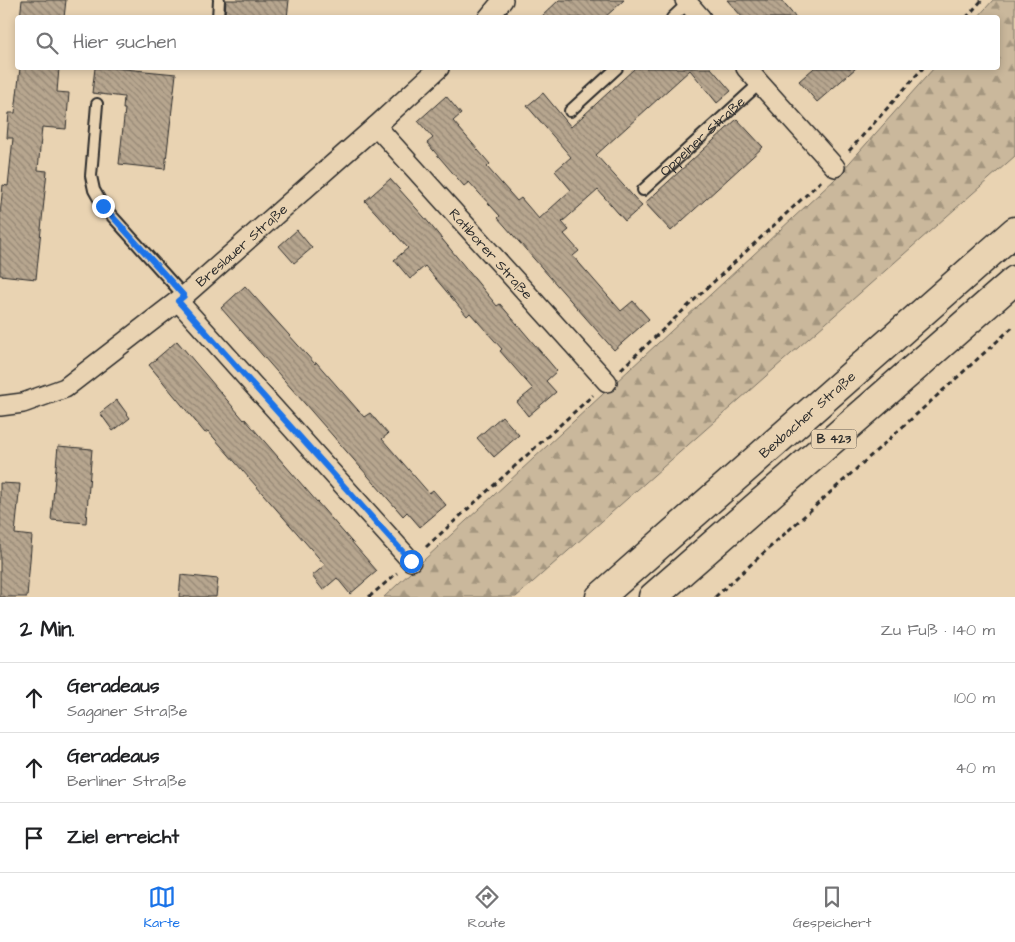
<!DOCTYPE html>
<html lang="de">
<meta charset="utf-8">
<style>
:root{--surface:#fff;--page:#f6f6f6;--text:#202124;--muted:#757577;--line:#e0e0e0;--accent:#1a73e8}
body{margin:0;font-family:"Architects Daughter",sans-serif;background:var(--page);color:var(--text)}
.stop{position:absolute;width:15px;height:15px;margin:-11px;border:4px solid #1a73e8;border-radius:50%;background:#fff}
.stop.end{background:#1a73e8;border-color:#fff;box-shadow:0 1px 5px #0008}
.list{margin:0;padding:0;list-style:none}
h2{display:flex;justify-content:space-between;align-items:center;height:65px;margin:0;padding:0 20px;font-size:21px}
h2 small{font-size:16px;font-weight:400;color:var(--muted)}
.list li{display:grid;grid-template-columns:32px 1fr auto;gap:15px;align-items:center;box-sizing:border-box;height:70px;padding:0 20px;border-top:1px solid var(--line)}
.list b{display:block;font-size:19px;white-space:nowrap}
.list p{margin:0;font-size:16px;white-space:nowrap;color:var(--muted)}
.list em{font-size:16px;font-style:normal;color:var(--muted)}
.icon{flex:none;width:28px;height:28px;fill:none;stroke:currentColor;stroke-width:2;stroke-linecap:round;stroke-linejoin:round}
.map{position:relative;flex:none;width:1015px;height:597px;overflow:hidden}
.search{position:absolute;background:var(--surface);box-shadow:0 2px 8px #0003;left:15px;right:15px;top:15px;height:55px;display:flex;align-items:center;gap:12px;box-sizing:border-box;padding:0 18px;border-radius:5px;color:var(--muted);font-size:19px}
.sheet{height:275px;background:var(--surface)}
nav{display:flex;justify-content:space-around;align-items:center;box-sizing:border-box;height:70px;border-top:1px solid var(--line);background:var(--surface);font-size:14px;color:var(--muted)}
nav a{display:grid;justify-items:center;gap:2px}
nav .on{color:var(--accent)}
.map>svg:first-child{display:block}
.forest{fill:url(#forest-firs);stroke:#7a7264}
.building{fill:url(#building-back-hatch);stroke:#2b2b2b}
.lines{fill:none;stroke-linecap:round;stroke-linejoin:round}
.service-casing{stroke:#2b2b2b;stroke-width:14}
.minor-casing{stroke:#2b2b2b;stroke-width:22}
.primary-casing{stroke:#2b2b2b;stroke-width:31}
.path{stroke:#2b2b2b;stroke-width:3;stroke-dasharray:5 4;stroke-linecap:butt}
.service{stroke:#e9d3b2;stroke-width:10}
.minor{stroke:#e9d3b2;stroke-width:19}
.primary{stroke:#e9d3b2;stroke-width:28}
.route{stroke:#1a73e8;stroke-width:6}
.labels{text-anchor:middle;stroke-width:5;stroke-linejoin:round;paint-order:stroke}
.shield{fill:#e9d3b2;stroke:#645d54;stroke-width:1}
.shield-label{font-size:12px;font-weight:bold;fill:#2b2b2b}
.street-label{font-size:14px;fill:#2b2b2b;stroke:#e9d3b2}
</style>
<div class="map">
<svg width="1015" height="597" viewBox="0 0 1015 597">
<defs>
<pattern id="forest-firs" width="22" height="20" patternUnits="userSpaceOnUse" patternTransform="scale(1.25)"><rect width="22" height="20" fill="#cab89c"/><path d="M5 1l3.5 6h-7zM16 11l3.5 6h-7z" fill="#a4967f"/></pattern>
<pattern id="building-back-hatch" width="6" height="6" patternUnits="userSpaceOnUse" patternTransform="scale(1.25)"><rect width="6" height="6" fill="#b7a68f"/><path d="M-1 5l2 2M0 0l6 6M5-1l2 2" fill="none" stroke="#958775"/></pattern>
</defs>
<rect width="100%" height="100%" fill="#e9d3b2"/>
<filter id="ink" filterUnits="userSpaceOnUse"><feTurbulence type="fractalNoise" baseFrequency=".02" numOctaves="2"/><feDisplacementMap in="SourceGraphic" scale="10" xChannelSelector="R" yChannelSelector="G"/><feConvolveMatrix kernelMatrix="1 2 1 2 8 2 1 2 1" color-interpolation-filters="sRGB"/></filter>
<g filter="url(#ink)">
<polygon class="forest" points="993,0 1015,0 1015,156 516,597 384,597 834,180 934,68 998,68 998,18 978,17"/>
<g class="building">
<polygon points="22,0 66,0 64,18 20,18"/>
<polygon points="226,0 289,0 287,18 264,18 225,14"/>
<polygon points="559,0 624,0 604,18 540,18"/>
<polygon points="727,0 781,0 796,18 743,18"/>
<polygon points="20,68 59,68 57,92 69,93 66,129 42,127 38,170 47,171 36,279 0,275 0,214 3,185 8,186 13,138 7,138 9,113 15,113"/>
<polygon points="95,68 114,68 176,74 165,169 119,164 125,109 123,109 124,97 92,93"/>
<polygon points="635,68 711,68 731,91 717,103 690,70 596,155 642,206 625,221 598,190 562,222 569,230 564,234 579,251 573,256 621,311 633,301 649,319 614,350 498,218 500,216 469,182 464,186 446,165 427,143 433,138 418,121 446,96 461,114 453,121 490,164 487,167 517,201 521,198 539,219 571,190 555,171 571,157 527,106 543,93 571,127"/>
<polygon points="814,68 856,68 817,102 799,81"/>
<polygon points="737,119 763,147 671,231 645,203"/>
<polygon points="390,179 424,217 497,306 500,304 557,371 546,381 556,392 528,416 517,402 533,389 500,351 502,349 470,313 467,316 425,266 410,279 394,260 408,248 365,201"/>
<polygon points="297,230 312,248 294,263 279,246"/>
<polygon points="245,286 315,364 316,362 364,417 370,413 388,434 382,439 429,493 433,490 446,505 420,527 407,512 403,516 221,308"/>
<polygon points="177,341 244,420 245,419 377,571 350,594 337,578 323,590 312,576 325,565 208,431 205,433 149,365"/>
<polygon points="117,400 130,418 113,431 100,413"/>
<polygon points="502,416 519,435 494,457 477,438"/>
<polygon points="58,446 92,449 86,523 51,520"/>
<polygon points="0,483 20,484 15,534 32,536 27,597 0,597"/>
<polygon points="181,575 218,579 216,597 179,597"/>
</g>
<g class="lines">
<g class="service-casing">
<g id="service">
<polyline points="218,18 219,0"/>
<polyline points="672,18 688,3"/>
<polyline points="97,104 91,176 94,190 103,206 184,296"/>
<polyline points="570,111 617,68"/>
<path id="s1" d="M 643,190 L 760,83"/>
</g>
</g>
<g class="minor-casing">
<g id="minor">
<polyline points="685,0 701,18"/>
<polyline points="488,18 503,0"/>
<polyline points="746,68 835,167"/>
<path id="s2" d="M 376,126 L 607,382"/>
<polyline points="178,301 411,561"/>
<path id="s3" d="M 0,406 L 23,403 L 65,388 L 184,296 L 376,126 L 439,68"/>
</g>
</g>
<g class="primary-casing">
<g id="primary">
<path id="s4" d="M 600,597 L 1015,231"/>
<polyline points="653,597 1015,280"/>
</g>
</g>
<g class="path">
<polyline points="966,18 982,0"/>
<polyline points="849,151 923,68"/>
<polyline points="621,369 821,181"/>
<polyline points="426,547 593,395"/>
<polyline points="369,597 397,573"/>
<polyline points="715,597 1015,325"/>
</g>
<use href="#service" class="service"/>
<use href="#minor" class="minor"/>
<use href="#primary" class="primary"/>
</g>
</g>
<g class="lines" filter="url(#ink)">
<polyline class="route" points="103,206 184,296 178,301 411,561"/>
</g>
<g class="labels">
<rect class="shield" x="811.5" y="429.5" width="45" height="19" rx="4"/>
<g class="shield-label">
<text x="834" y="443">B 423</text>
</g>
<g class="street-label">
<text dy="5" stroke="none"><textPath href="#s1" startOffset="80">Oppelner Straße</textPath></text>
<text dy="5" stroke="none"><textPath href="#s3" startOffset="295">Breslauer Straße</textPath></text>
<text dy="5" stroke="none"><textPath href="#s2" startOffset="172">Ratiborer Straße</textPath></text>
<text dy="5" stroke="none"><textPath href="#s4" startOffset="276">Bexbacher Straße</textPath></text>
</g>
</g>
</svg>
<div class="stop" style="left:411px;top:561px"></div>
<div class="stop end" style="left:103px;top:206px"></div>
<div class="search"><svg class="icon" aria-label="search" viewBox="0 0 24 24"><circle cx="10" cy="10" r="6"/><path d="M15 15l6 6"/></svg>Hier suchen</div>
</div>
<section class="sheet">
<h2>2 Min.<small>Zu Fuß · 140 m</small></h2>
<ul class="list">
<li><svg class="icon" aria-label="ahead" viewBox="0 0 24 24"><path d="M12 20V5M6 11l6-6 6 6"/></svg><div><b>Geradeaus</b><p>Saganer Straße</p></div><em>100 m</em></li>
<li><svg class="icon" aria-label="ahead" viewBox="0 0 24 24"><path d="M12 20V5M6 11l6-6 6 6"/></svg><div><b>Geradeaus</b><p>Berliner Straße</p></div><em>40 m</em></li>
<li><svg class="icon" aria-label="arrive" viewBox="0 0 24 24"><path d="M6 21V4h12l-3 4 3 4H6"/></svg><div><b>Ziel erreicht</b></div></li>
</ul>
</section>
<nav>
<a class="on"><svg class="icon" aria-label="map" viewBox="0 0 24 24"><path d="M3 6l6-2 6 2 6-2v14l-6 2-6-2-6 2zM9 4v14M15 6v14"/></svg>Karte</a>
<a><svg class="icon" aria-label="directions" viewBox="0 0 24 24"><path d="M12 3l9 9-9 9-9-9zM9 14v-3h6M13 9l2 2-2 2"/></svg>Route</a>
<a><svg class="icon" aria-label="saved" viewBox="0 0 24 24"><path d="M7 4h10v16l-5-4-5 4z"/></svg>Gespeichert</a>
</nav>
